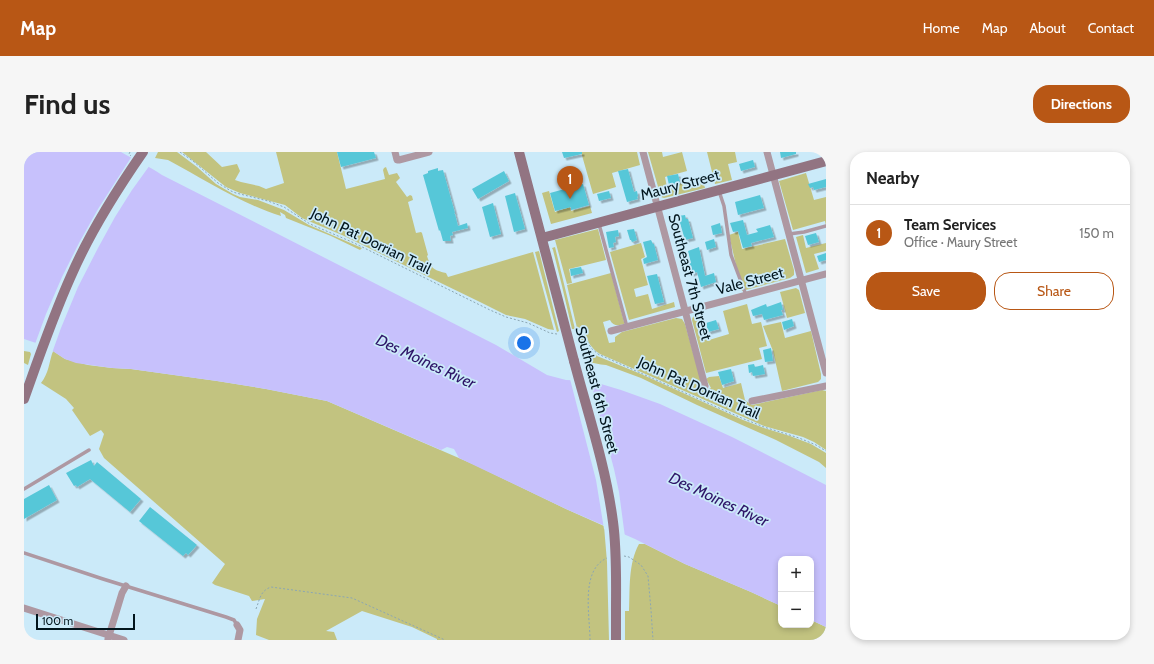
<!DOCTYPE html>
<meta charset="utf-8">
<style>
:root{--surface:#fff;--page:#f6f6f6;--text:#222;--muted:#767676;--line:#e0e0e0;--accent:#b85715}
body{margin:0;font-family:Cabin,sans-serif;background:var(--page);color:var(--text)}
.controls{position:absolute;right:12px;bottom:12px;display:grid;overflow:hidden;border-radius:8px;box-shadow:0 2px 6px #0003}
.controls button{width:36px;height:36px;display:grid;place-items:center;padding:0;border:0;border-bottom:1px solid var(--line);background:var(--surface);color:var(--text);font:20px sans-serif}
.scale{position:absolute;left:12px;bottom:10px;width:99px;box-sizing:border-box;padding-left:4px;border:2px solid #02151d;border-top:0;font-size:11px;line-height:14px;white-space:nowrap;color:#02151d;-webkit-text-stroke:3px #cbeaf9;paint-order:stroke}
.you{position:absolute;left:500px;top:191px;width:14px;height:14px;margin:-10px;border:3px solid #fff;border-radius:50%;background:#1a73e8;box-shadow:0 0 0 6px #1a73e833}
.badge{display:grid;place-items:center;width:26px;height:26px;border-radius:50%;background:var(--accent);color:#fff;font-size:13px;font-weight:700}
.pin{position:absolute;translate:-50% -33px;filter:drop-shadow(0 1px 2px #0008)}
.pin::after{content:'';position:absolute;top:21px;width:14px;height:12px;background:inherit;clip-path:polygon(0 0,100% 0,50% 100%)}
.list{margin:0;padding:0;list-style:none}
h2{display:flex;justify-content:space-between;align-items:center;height:52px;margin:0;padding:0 16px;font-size:17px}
h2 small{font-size:13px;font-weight:400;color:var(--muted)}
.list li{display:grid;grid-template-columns:26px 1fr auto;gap:12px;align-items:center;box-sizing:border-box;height:56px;padding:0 16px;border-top:1px solid var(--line)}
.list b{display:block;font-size:15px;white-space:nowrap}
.list p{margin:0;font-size:13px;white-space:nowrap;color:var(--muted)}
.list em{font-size:13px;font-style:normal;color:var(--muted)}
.actions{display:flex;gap:8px;padding:12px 16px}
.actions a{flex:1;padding:9px 0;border:1px solid var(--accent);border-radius:16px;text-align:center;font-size:14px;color:var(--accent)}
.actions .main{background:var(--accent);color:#fff}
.map{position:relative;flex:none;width:802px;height:488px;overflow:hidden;border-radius:16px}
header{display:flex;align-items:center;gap:24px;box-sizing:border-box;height:56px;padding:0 20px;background:var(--accent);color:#fff}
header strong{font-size:19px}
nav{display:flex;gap:22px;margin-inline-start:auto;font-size:14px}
.intro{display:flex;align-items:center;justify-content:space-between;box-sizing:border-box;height:96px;padding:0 24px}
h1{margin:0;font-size:28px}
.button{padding:10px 18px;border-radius:16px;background:var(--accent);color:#fff;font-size:14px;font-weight:700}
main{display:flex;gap:24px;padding:0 24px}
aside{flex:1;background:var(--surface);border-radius:16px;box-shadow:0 2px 6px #0003}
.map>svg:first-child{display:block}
.green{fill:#c2c380}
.water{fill:#c7c1fc}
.pier{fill:#cbeaf9}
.building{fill:#57c7d8;filter:url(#shadow)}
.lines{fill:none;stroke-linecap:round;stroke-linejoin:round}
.path{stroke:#8ba6b3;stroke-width:1;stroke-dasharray:2 2;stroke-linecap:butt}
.lane{stroke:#ae98a2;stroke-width:3.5}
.street{stroke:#ae98a2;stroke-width:7}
.secondary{stroke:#927482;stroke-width:10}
.secondary-bridge{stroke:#927482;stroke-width:10}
.labels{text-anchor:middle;stroke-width:3.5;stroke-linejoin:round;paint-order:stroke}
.street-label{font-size:15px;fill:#02151d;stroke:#cbeaf9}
.water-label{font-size:16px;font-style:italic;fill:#2e1568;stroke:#cbeaf9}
</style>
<header>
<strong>Map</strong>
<nav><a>Home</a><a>Map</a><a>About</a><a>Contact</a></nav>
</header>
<div class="intro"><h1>Find us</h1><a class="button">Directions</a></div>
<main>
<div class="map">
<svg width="802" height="488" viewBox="0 0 802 488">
<defs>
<filter id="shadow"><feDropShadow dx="2.5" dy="2.5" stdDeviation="0" flood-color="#0004"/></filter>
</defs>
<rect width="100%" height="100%" fill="#cbeaf9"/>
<g class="green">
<path d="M 134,0 L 153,0 L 173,15 L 192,32 L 209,42 L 216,45 L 234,48 L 260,58 L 285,73 L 338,96 L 336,98 L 307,84 L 262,66 L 261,63 L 256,60 L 257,64 C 216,51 181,28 144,8 L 131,6 Z"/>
<path d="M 158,0 L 182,0 L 198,15 L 213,12 L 216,19 L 211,28 L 217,30 L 235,34 L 242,37 L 260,31 L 252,0 L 313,0 L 322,37 L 361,27 L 359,18 L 360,16 L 362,15 L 365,23 L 373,21 L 376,26 L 372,30 L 383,45 L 386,43 L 388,44 L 389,48 L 384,50 L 392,81 L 397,80 L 398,81 L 404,103 L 403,104 C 407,116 409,118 422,121 L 424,125 L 509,100 L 530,178 L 524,177 L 501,167 L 482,163 L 458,151 L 318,83 L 287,70 L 278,66 L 261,53 L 216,41 L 202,35 Z"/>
<polygon points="557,0 613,0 616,13 588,21 592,35 569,42"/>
<polygon points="624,0 638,0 639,5 658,0 663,19 641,25 643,35 678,26 681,36 640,46 637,45"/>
<polygon points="683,0 711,0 713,10 704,12 708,28 691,32"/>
<polygon points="782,21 790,48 802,45 802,74 801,69 769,78 755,29"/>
<polygon points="525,39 531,60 546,55 547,59 566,54 568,61 527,72 518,41"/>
<polygon points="574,77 582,108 545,117 548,131 543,132 531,88"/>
<polygon points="714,80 718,97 761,87 770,118 770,123 766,126 718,139 705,83"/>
<polygon points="779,83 782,96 802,91 802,99 790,102 795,117 782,121 772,85"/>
<polygon points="617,91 621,105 617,107 624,133 610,137 612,145 624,142 628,157 650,150 651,155 605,168 586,100"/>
<polygon points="531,95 551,177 548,177 538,134 529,98 528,96"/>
<polygon points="515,99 535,179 533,180 511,100"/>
<path d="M 587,121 L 600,170 L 600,172 C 594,174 589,174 586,168 L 579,170 L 585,191 L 591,190 L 591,185 L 598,180 L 652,166 L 658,167 L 661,172 L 679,236 L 687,236 L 682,227 L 685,225 L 695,224 L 699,236 L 717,231 L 721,248 L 728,253 L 798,238 L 802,239 L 802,298 L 790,290 L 779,285 L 740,274 L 576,202 C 573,200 570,198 568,195 C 563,190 563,182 558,176 L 553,176 L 543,133 Z"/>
<polygon points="772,136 775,138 781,161 763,166 756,140"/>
<path d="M 723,152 L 728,172 L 737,170 L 743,194 L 735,196 L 738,207 L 682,221 L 668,168 C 669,162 673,162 678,160 L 685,188 L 705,182 L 699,159 Z"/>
<polygon points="757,170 761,186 787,179 797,222 797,227 794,230 758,239 749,199 739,174"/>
<path d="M 554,180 L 557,180 L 566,198 L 573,204 L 617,222 L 719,268 L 740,276 L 766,284 L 787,292 L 802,301 L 802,316 L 795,310 L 752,288 L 673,253 L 617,226 L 582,213 C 575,213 569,210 562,210 L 556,195 Z"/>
<polygon points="0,199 6,200 7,202 4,213 0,211"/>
<path d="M 29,199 L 41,207 L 64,213 L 88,216 L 107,217 L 193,229 L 242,237 L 303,249 L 451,313 L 542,357 L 580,374 L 583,410 L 585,488 L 413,488 L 413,487 L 388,475 L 338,459 L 302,479 L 310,480 L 313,488 L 245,488 L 232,483 L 233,467 L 241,447 L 228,449 L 225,444 L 191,433 L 188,431 L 201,412 L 80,306 L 75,297 L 80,282 L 77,278 L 66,284 L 48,258 L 50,256 L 42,247 L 17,231 C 25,221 25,210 29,199 Z"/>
<path d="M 615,392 L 621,392 L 661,412 L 727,440 L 757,454 L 757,473 L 787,473 L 787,468 L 802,475 L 802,488 L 601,488 L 601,459 L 605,459 C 606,437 604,412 615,392 Z"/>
</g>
<path class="water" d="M 0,0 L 97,0 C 111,8 125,14 138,23 L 472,193 L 523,223 L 542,228 L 567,229 L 597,238 L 636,252 L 708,285 L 802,333 L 802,475 L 787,468 L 787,407 L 757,407 L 757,454 L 727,440 L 661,412 L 611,387 L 542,357 L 435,306 L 430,297 L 423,295 L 417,298 L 303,249 L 242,237 L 193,229 L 107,217 L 88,216 L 52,211 L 41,207 L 21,194 L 0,187 Z"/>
<g class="pier">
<polygon points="108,4 126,13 108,38 91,65 74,96 54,135 37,176 28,201 11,192 22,162 38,125 55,91 74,57"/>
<polygon points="546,227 566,227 590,317 595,340 601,385 580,377 572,328"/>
</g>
<g class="building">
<polygon points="313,0 350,0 352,6 317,15"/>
<polygon points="538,0 558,0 558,2 540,6"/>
<polygon points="756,0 772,0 772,2 757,6"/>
<polygon points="729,8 731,15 717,19 715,12"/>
<polygon points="414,16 414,19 419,18 431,61 430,61 431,62 434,74 443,71 444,76 428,80 429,83 426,84 427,89 419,89 416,78 415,79 399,23 404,21 404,19"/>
<polygon points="604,17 610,40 613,39 614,44 613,45 614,47 603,50 594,19"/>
<polygon points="480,19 485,29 454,47 448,37"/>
<polygon points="654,22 656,30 645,33 643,24"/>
<polygon points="802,27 802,35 790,38 789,35 786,36 784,32"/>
<polygon points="559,32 565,53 547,58 547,55 531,59 526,41"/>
<polygon points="585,39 587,46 575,49 573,42"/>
<polygon points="491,41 501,77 490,80 481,44"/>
<polygon points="736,43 740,56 714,63 711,50"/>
<polygon points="469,51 477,82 466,85 458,55"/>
<polygon points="661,63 662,67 664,67 669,86 661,88 654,64"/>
<polygon points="719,68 723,83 734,80 732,77 746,73 750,85 727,91 728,94 719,96 714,79 709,80 706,71"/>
<polygon points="696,71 698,81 689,83 687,74"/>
<polygon points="610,77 613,88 608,90 607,88 606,88 603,78"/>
<polygon points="594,78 595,84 591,85 592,90 589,91 590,95 585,96 582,80"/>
<polygon points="792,81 795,90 784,93 781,84"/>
<polygon points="690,87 692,95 683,98 681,90"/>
<polygon points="627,88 629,92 630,92 634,108 620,112 619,107 623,105 619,90"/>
<polygon points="675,95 681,124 690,121 692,130 677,135 673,120 667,122 665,112 667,111 664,99"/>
<polygon points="802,101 802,108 795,110 793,104"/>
<polygon points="557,115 559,121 547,124 546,117"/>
<polygon points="633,122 640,150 631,152 623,124"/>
<polygon points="757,150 759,158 757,158 759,163 740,168 738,162 729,164 727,158 742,152 743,155"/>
<polygon points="768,167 770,174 760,178 758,170"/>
<polygon points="692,168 695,177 684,180 682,171"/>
<polygon points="747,196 749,209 741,210 739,198"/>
<polygon points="730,212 731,215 739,213 741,222 729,224 728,220 725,221 724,213"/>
<polygon points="707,217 710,229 698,233 694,220"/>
<polygon points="67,308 70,314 73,310 117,347 106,360 66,327 53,335 52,333 50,334 42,321"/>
<polygon points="25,333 33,348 0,367 0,347"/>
<polygon points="126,355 173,393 164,403 162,401 159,404 115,369"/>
</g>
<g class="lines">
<g class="path">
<polyline points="106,0 105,2 107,4"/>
<polyline points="156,0 169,9 194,31 207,39 212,41 244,49 260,55 286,72 328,90 466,158 482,165 504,171 526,181 533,182"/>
<polyline points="550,178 558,179 567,196 574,202 715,265 740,275 775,286 792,293 802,299"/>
<polyline points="600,404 605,405 617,413 624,424 627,458 629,488"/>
<path d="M 232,457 C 236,447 236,439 247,435 L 328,446 L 421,488"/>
<path d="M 566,488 C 566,464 556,418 583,406"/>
</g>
<g class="lane">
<polyline points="695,39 700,54 707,103 722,143"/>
<polyline points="575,72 603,175"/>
<polyline points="765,82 780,80 802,74"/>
<polyline points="0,337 65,298"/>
<polyline points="0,401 79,427 202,465 210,468 213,473"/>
</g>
<g class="street">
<polyline points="371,0 373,8 375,8 405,0"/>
<polyline points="619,0 681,234"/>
<polyline points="743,0 802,221"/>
<polyline points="587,179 802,122"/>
<polyline points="728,249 802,234"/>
<polyline points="0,456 100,488"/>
<polyline points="213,473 216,478 214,488"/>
<polyline points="84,487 98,441 102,434"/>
</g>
<g class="secondary">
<polyline points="495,0 550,209"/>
<polyline points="518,86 802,9"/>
<path d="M 0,247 C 15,205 29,164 47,124 C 66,80 92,39 119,0"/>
<polyline points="592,459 592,488"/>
</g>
<path class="secondary-bridge" d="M 550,209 C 564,262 582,315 589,370 C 593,399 592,429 592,459"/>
</g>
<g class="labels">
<g class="street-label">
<text transform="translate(656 33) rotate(-15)" y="5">Maury Street</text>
<text transform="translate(347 89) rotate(26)" y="5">John Pat Dorrian Trail</text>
<text transform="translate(666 125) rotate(75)" y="5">Southeast 7th Street</text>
<text transform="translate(726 129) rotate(-15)" y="5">Vale Street</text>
<text transform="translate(675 236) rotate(24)" y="5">John Pat Dorrian Trail</text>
<text transform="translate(573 238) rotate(75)" y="5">Southeast 6th Street</text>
</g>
<g class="water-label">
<text transform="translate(402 209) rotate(25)" y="6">Des Moines River</text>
<text transform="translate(695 347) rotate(25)" y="6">Des Moines River</text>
</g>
</g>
</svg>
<div class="controls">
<button>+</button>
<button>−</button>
</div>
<div class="scale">100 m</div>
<div class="you"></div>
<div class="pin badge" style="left:546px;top:47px">1</div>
</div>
<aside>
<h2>Nearby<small></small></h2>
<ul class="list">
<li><span class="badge">1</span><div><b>Team Services</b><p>Office · Maury Street</p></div><em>150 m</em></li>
</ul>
<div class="actions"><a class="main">Save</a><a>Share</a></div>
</aside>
</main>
